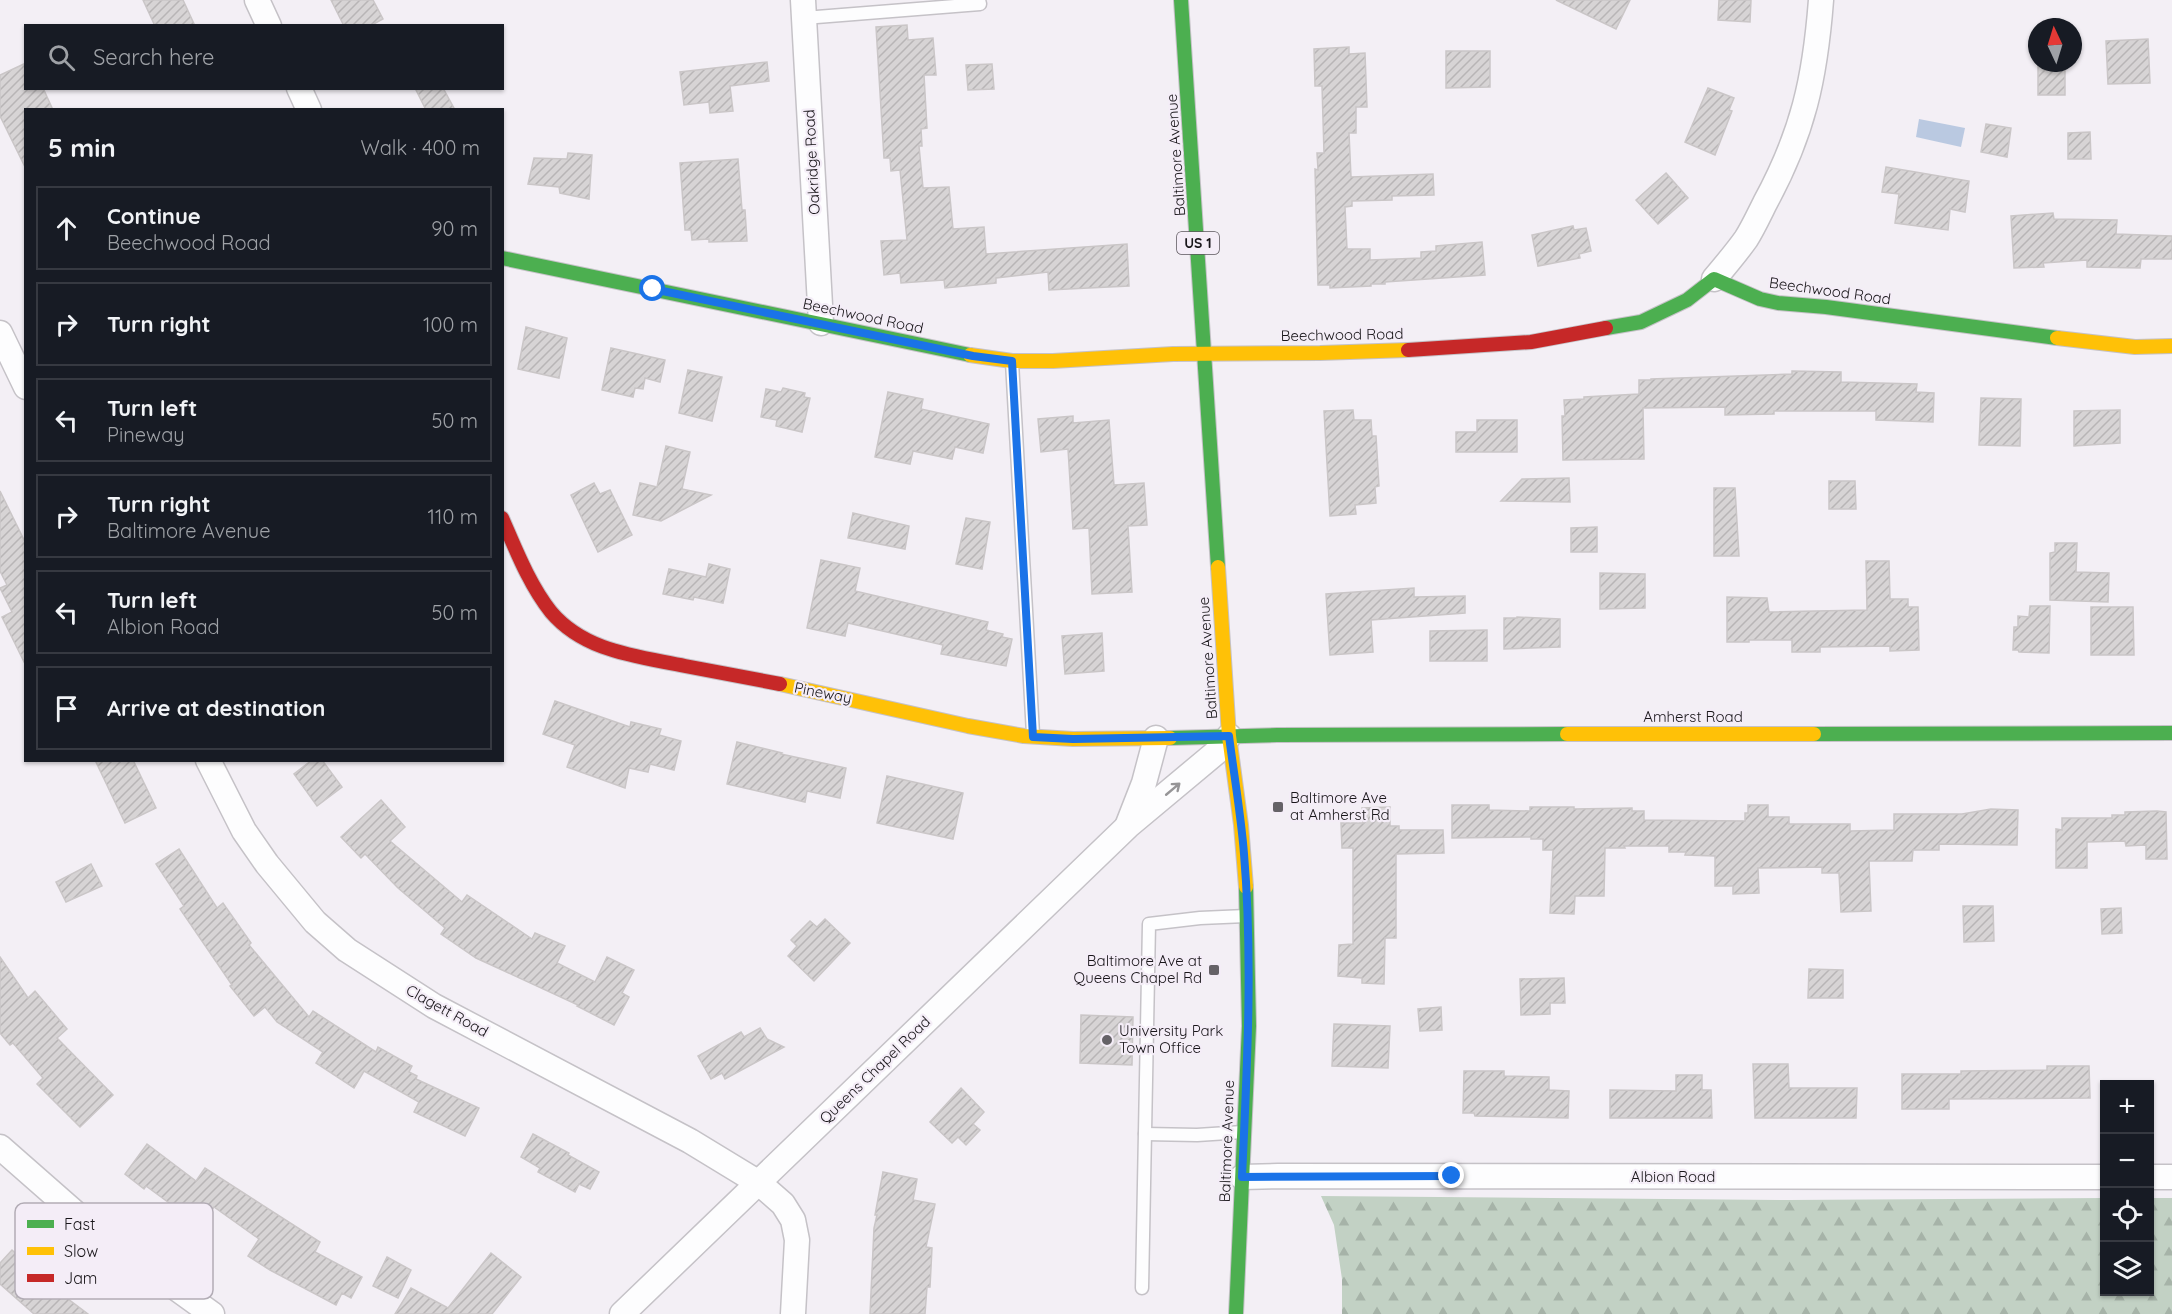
<!DOCTYPE html>
<meta charset="utf-8">
<style>
:root{--surface:#171b24;--page:#242831;--text:#f1f3f6;--muted:#9ea1a6;--line:#363941}
body{margin:0;font-family:Quicksand,sans-serif;background:var(--page);color:var(--text)}
.controls{position:absolute;right:18px;bottom:18px;display:grid;overflow:hidden;border-radius:0px;box-shadow:0 2px 4px #0004}
.controls button{width:54px;height:54px;display:grid;place-items:center;padding:0;border:0;border-bottom:2px solid var(--line);background:var(--surface);color:var(--text);font:30px sans-serif}
.compass{position:absolute;left:2028px;top:18px;width:54px;height:54px;border-radius:50%;background:var(--surface);box-shadow:0 2px 4px #0004;rotate:356deg}
.stop{position:absolute;width:18px;height:18px;margin:-14px;border:4px solid #1a73e8;border-radius:50%;background:#fff}
.stop.end{background:#1a73e8;border-color:#fff;box-shadow:0 2px 6px #0008}
.list{margin:0;padding:0;list-style:none}
h2{display:flex;justify-content:space-between;align-items:center;height:78px;margin:0;padding:0 24px;font-size:26px}
h2 small{font-size:20px;font-weight:400;color:var(--muted)}
.list li{display:grid;grid-template-columns:39px 1fr auto;gap:18px;align-items:center;box-sizing:border-box;height:84px;margin:0 12px 12px;padding:0 12px;border:2px solid var(--line);border-radius:0px}
.list b{display:block;font-size:22px;white-space:nowrap}
.list p{margin:0;font-size:20px;white-space:nowrap;color:var(--muted)}
.list em{font-size:20px;font-style:normal;color:var(--muted)}
.icon{flex:none;width:33px;height:33px;fill:none;stroke:currentColor;stroke-width:2;stroke-linecap:round;stroke-linejoin:round}
.map{position:relative;flex:none;width:2172px;height:1314px;overflow:hidden}
.search{position:absolute;background:var(--surface);box-shadow:0 2px 4px #0004;left:24px;top:24px;width:480px;height:66px;display:flex;align-items:center;gap:15px;box-sizing:border-box;padding:0 21px;border-radius:0px;color:var(--muted);font-size:22px}
.panel{position:absolute;background:var(--surface);box-shadow:0 2px 4px #0004;left:24px;top:108px;width:480px;height:654px;border-radius:0px}
.map>svg:first-child{display:block}
.forest{fill:url(#forest-firs)}
.water{fill:#bac9e1}
.building{fill:url(#building-hatch);stroke:#cac6c7;stroke-width:1.5}
.lines{fill:none;stroke-linecap:round;stroke-linejoin:round}
.lane-casing{stroke:#c5c2c7;stroke-width:15}
.street-casing{stroke:#c5c2c7;stroke-width:27}
.fast-casing{stroke:#c5c2c7;stroke-width:16}
.slow-casing{stroke:#c5c2c7;stroke-width:16}
.jam-casing{stroke:#c5c2c7;stroke-width:16}
.lane{stroke:#fdfdfe;stroke-width:12}
.street{stroke:#fdfdfe;stroke-width:24}
.fast{stroke:#4caf50;stroke-width:14}
.slow{stroke:#ffc107;stroke-width:14}
.jam{stroke:#c62828;stroke-width:14}
.oneway{stroke:#969597}
.route{stroke:#1a73e8;stroke-width:8}
.poi-dot{fill:#656267;stroke:#f4edf7;stroke-width:2}
.labels{text-anchor:middle;stroke-width:4.5;stroke-linejoin:round;paint-order:stroke}
.shield{fill:#f4edf7;stroke:#5b565c;stroke-width:1.5}
.shield-label{font-size:14px;font-weight:bold;fill:#19161a}
.street-label{font-size:15px;fill:#19161a;stroke:#f4edf7}
.poi-label{font-size:15px;fill:#19161a;stroke:#f4edf7;text-anchor:start}
.key{fill:#f4edf7;stroke:#b2acb5;stroke-width:1.5}
.key-label{font-size:16px;fill:#19161a}
</style>
<div class="map">
<svg width="2172" height="1314" viewBox="0 0 2172 1314">
<defs>
<pattern id="forest-firs" width="22" height="20" patternUnits="userSpaceOnUse" patternTransform="scale(1.5)"><rect width="22" height="20" fill="#c2d1c4"/><path d="M5 1l3.5 6h-7zM16 11l3.5 6h-7z" fill="#a6b3a8"/></pattern>
<pattern id="building-hatch" width="6" height="6" patternUnits="userSpaceOnUse" patternTransform="scale(1.5)"><rect width="6" height="6" fill="#d7d4d5"/><path d="M-1 1l2-2M0 6l6-6M5 7l2-2" fill="none" stroke="#b8b5b6"/></pattern>
</defs>
<rect width="100%" height="100%" fill="#f3eff5"/>
<polygon class="forest" points="1321,1196 1788,1200 2104,1198 2104,1292 2150,1292 2150,1198 2172,1198 2172,1314 1342,1314 1342,1279 1334,1225"/>
<polygon class="water" points="1919,119 1965,128 1961,147 1916,137"/>
<g class="building">
<polygon points="143,0 183,0 195,26 155,26"/>
<polygon points="331,0 373,0 383,19 370,26 344,26"/>
<polygon points="1556,0 1630,0 1616,29"/>
<polygon points="1719,0 1751,0 1750,22 1718,20"/>
<polygon points="907,25 908,40 933,38 936,75 924,75 927,128 921,129 922,146 919,146 923,188 949,187 953,229 984,227 986,254 1127,244 1129,286 1049,290 1048,272 996,278 996,283 945,288 944,280 901,283 900,273 884,275 881,241 907,240 900,170 891,171 890,158 884,158 876,27"/>
<polygon points="2148,39 2150,83 2108,84 2106,41"/>
<polygon points="1349,47 1349,54 1365,53 1367,107 1356,107 1356,133 1349,133 1351,177 1433,174 1434,195 1392,196 1392,200 1352,201 1352,206 1345,207 1347,249 1370,249 1370,260 1421,258 1421,252 1436,251 1436,246 1482,242 1485,275 1385,282 1385,284 1371,284 1371,286 1330,288 1330,285 1318,285 1315,169 1318,170 1317,153 1324,153 1322,86 1315,86 1314,49"/>
<polygon points="1446,51 1490,51 1490,87 1446,88"/>
<polygon points="767,62 769,81 730,86 733,111 710,113 709,102 684,105 680,72"/>
<polygon points="26,63 26,88 43,88 53,110 26,110 26,169 0,116 0,75"/>
<rect x="2038" y="63" width="27" height="32"/>
<polygon points="992,64 994,89 968,90 966,65"/>
<polygon points="415,88 443,88 455,110 426,110"/>
<polygon points="1708,88 1734,98 1729,110 1732,111 1715,155 1685,142"/>
<polygon points="1986,124 2011,128 2007,157 1981,152"/>
<polygon points="2090,132 2091,159 2068,159 2068,133"/>
<polygon points="568,153 592,155 589,199 560,193 559,187 528,184 534,158 567,159"/>
<polygon points="738,159 742,210 745,210 747,241 709,242 709,239 692,240 691,230 685,230 680,163"/>
<polygon points="1886,167 1969,181 1965,212 1950,209 1948,230 1895,223 1899,194 1882,192"/>
<polygon points="1666,173 1688,198 1658,224 1636,200"/>
<polygon points="2053,213 2054,219 2117,220 2116,234 2172,236 2172,259 2141,259 2140,268 2087,267 2087,260 2043,263 2044,267 2014,268 2011,216"/>
<polygon points="1573,226 1574,230 1586,228 1591,251 1579,254 1580,258 1538,266 1532,235"/>
<polygon points="526,327 567,338 559,378 518,369"/>
<polygon points="611,348 665,360 660,382 645,378 643,389 635,388 633,397 602,390"/>
<polygon points="688,370 722,377 712,421 679,413"/>
<polygon points="1792,371 1841,372 1841,382 1917,384 1916,392 1934,393 1933,422 1876,420 1876,411 1774,411 1774,414 1725,415 1725,407 1643,408 1644,459 1563,460 1562,416 1565,416 1564,400 1584,399 1584,397 1639,394 1639,380 1651,380 1651,379 1792,374"/>
<polygon points="783,388 805,393 804,397 810,398 802,432 776,426 777,420 761,417 766,389 781,392"/>
<polygon points="888,392 923,399 921,409 989,424 983,453 955,447 952,459 913,451 910,464 875,457"/>
<polygon points="1981,398 2021,399 2020,446 1979,445"/>
<polygon points="1353,410 1354,420 1371,420 1372,436 1376,436 1379,486 1375,487 1376,503 1355,505 1356,514 1330,516 1324,411"/>
<polygon points="2120,410 2120,443 2074,446 2074,411"/>
<polygon points="1073,416 1073,423 1109,420 1114,485 1144,483 1147,525 1128,526 1132,592 1092,594 1089,528 1073,529 1068,449 1041,452 1038,419"/>
<polygon points="1477,420 1517,420 1517,452 1456,452 1456,432 1477,432"/>
<polygon points="666,446 690,452 682,489 711,495 661,521 633,515 640,483 657,487"/>
<polygon points="1569,478 1570,502 1501,501 1522,479"/>
<polygon points="1829,481 1855,481 1856,509 1829,509"/>
<polygon points="594,483 600,494 610,490 632,535 598,552 571,495"/>
<polygon points="1714,488 1735,488 1739,556 1714,556"/>
<polygon points="0,491 26,544 26,666 2,617 12,612 0,588 7,585 0,571"/>
<polygon points="853,513 909,526 905,549 848,538"/>
<polygon points="966,518 990,522 982,569 956,564"/>
<polygon points="1597,527 1597,552 1571,552 1571,528"/>
<polygon points="2055,543 2077,543 2076,572 2109,573 2108,602 2050,600 2050,553 2055,552"/>
<polygon points="821,560 860,568 855,591 988,622 986,630 1003,634 1002,637 1012,639 1006,666 941,654 943,645 848,623 845,636 807,628"/>
<polygon points="1866,561 1889,561 1890,599 1908,599 1908,607 1918,607 1919,650 1890,651 1890,646 1820,647 1820,652 1792,652 1792,640 1749,640 1749,642 1727,642 1727,597 1767,598 1769,612 1867,610"/>
<polygon points="709,564 730,569 723,603 694,597 693,600 663,594 669,569 706,577"/>
<polygon points="1600,573 1645,574 1645,608 1600,609"/>
<polygon points="1414,588 1414,597 1465,596 1465,613 1371,620 1373,652 1330,655 1326,594"/>
<polygon points="2030,606 2050,606 2049,653 2019,652 2018,650 2013,650 2014,627 2018,627 2018,616 2029,617"/>
<polygon points="2091,607 2133,607 2134,655 2091,655"/>
<polygon points="1517,617 1560,619 1560,647 1504,649 1504,618 1517,618"/>
<polygon points="1487,630 1487,661 1430,661 1430,631"/>
<polygon points="1102,633 1104,671 1065,674 1062,636"/>
<polygon points="555,701 630,727 631,722 661,729 659,735 681,741 674,770 650,764 648,772 629,768 625,788 567,767 575,745 543,734"/>
<polygon points="737,742 782,753 781,754 846,768 840,798 807,791 805,802 727,784"/>
<polygon points="95,760 133,760 156,808 125,823"/>
<polygon points="312,760 322,760 342,787 317,806 294,774"/>
<polygon points="887,776 963,793 953,839 877,823"/>
<polygon points="381,800 405,827 390,841 462,902 467,895 532,939 535,933 565,946 557,963 595,982 607,957 634,970 622,993 629,997 614,1025 577,1006 578,1005 476,958 441,934 445,928 398,888 365,854 361,858 341,837"/>
<polygon points="1452,805 1489,805 1489,810 1530,811 1530,807 1574,807 1574,809 1632,808 1632,811 1644,811 1644,820 1745,821 1745,813 1748,813 1748,805 1768,805 1768,817 1789,817 1789,824 1850,824 1850,831 1894,830 1894,814 1962,814 1991,809 2018,810 2017,845 1939,844 1939,850 1913,850 1912,861 1869,861 1871,911 1841,912 1839,873 1822,873 1822,867 1758,868 1759,893 1733,894 1733,886 1715,886 1715,856 1685,855 1686,852 1669,852 1669,846 1624,846 1625,848 1605,848 1604,896 1575,896 1574,914 1550,913 1553,850 1543,850 1543,839 1531,839 1531,837 1452,838"/>
<polygon points="1390,807 1390,826 1399,826 1399,830 1443,830 1444,853 1396,854 1396,938 1385,938 1384,984 1362,983 1362,978 1338,976 1339,945 1353,944 1353,848 1342,848 1341,823 1363,823 1362,808"/>
<polygon points="2157,811 2166,812 2167,859 2146,859 2146,845 2126,846 2125,841 2087,842 2087,868 2056,868 2056,829 2062,830 2062,818 2112,818 2112,815 2125,815 2125,812"/>
<polygon points="179,849 217,908 223,903 251,943 249,945 309,1017 313,1011 376,1052 378,1047 412,1066 409,1072 417,1076 416,1079 479,1108 465,1136 414,1112 419,1102 364,1071 354,1088 316,1063 323,1052 277,1022 265,1007 254,1016 230,986 232,985 180,909 184,906 156,864"/>
<polygon points="91,864 102,886 66,902 56,882"/>
<polygon points="1963,906 1993,906 1994,941 1964,942"/>
<polygon points="2121,908 2122,933 2102,934 2101,909"/>
<polygon points="825,919 850,943 814,981 788,956 797,946 791,940 810,921 817,927"/>
<polygon points="0,957 28,998 35,991 67,1029 57,1038 113,1095 80,1127 37,1084 43,1078 13,1043 10,1045 0,1033"/>
<polygon points="1809,969 1843,970 1843,998 1808,998"/>
<polygon points="1564,978 1565,1003 1550,1003 1550,1014 1521,1015 1520,979"/>
<polygon points="1441,1007 1442,1030 1420,1031 1418,1009"/>
<polygon points="1081,1015 1133,1017 1132,1065 1080,1063"/>
<polygon points="1334,1024 1390,1026 1388,1068 1332,1066"/>
<polygon points="760,1028 767,1039 784,1047 725,1079 722,1073 711,1079 698,1056 741,1032 744,1037"/>
<polygon points="1753,1064 1788,1064 1789,1088 1857,1088 1856,1118 1755,1118"/>
<polygon points="2047,1066 2089,1066 2090,1098 1949,1099 1949,1109 1902,1109 1902,1074 1961,1074 1961,1071 2047,1070"/>
<polygon points="1464,1071 1504,1071 1504,1076 1549,1077 1549,1090 1569,1091 1568,1118 1475,1116 1474,1113 1463,1113"/>
<polygon points="1676,1075 1702,1075 1702,1090 1711,1090 1712,1118 1610,1118 1610,1090 1676,1091"/>
<polygon points="961,1088 984,1112 973,1124 980,1130 966,1145 958,1137 952,1143 930,1122"/>
<polygon points="533,1134 569,1153 568,1155 599,1172 590,1189 579,1184 575,1192 538,1172 540,1168 521,1157"/>
<polygon points="147,1144 196,1181 205,1168 320,1242 315,1252 362,1277 351,1298 342,1293 336,1305 270,1270 248,1256 259,1239 214,1207 209,1214 199,1207 191,1219 146,1186 144,1189 125,1174"/>
<polygon points="883,1172 917,1179 913,1200 935,1204 926,1247 932,1248 930,1287 927,1287 925,1314 870,1314 874,1228 877,1215 875,1215"/>
<polygon points="12,1250 33,1269 31,1271 88,1314 34,1314 0,1284 0,1263"/>
<polygon points="491,1253 521,1277 492,1314 395,1314 411,1288 448,1308"/>
<polygon points="387,1257 411,1270 398,1298 373,1286"/>
</g>
<g class="lines">
<g class="lane-casing">
<g id="lane">
<polyline points="804,18 980,4 979,0"/>
<polyline points="1012,362 1033,734"/>
<polyline points="1145,1134 1197,1135 1243,1132"/>
<polyline points="1142,1288 1149,924 1200,918 1246,916"/>
</g>
</g>
<g class="street-casing">
<g id="street">
<polyline points="257,0 269,26"/>
<polyline points="803,0 821,323"/>
<polyline points="299,88 309,110"/>
<path d="M 1714,279 C 1725,266 1736,253 1746,239 C 1753,228 1759,215 1765,203 C 1803,133 1815,79 1821,0"/>
<polyline points="0,333 26,387"/>
<polyline points="208,760 244,831 267,864 315,922 347,950 434,1006 690,1141 759,1183 783,1204 793,1220 797,1240 793,1314"/>
<polyline points="1128,824 1144,783 1156,738"/>
<polyline points="0,1147 90,1226 212,1314"/>
<polyline points="1242,1177 1278,1176 2104,1177"/>
<polyline points="2150,1177 2172,1177"/>
<polyline points="622,1314 1128,826 1219,750 1229,736"/>
</g>
</g>
<g class="fast-casing">
<g id="fast">
<polyline points="1181,0 1218,567"/>
<polyline points="502,258 970,355"/>
<polyline points="1606,328 1641,322 1687,300 1714,279 1760,299 1778,303 1826,307 2057,338"/>
<polyline points="1814,734 2172,733"/>
<polyline points="1170,738 1277,735 1567,734"/>
<polyline points="1236,1314 1249,1026 1246,887"/>
</g>
</g>
<g class="slow-casing">
<g id="slow">
<polyline points="2057,338 2135,347 2172,346"/>
<polyline points="970,355 1012,361 1053,361 1173,354 1320,353 1408,350"/>
<polyline points="1218,567 1229,736 1241,825 1246,887"/>
<polyline points="780,684 968,726 1024,736 1073,739 1170,738"/>
<polyline points="1567,734 1814,734"/>
</g>
</g>
<g class="jam-casing">
<g id="jam">
<polyline points="1408,350 1531,342 1606,328"/>
<path d="M 502,518 C 516,550 529,584 551,612 C 585,652 637,656 685,666 C 716,672 748,678 780,684"/>
</g>
</g>
<use href="#lane" class="lane"/>
<use href="#street" class="street"/>
<use href="#fast" class="fast"/>
<use href="#slow" class="slow"/>
<use href="#jam" class="jam"/>
</g>
<defs><path id="oneway-shaft" d="M-6 0H5M1.5-3L5.5 0L1.5 3" fill="none" stroke-width="1.6" stroke-linecap="round" stroke-linejoin="round" transform="scale(1.5)"/></defs>
<use class="oneway" href="#oneway-shaft" transform="translate(1173 789) rotate(-40)"/>
<g class="lines">
<path class="route" d="M 653,289 L 973,356 L 1012,361 L 1033,737 L 1073,739 L 1229,736 C 1234,775 1241,815 1244,854 C 1253,961 1247,1070 1242,1177 L 1452,1176"/>
</g>
<g class="poi-dot">
<rect x="1272" y="801" width="12" height="12" rx="3"/>
<rect x="1208" y="964" width="12" height="12" rx="3"/>
<circle cx="1107" cy="1040" r="6"/>
</g>
<g class="labels">
<rect class="shield" x="1177" y="232" width="42" height="22" rx="4.5"/>
<g class="shield-label">
<text x="1198" y="248">US 1</text>
</g>
<g class="street-label">
<text transform="translate(1176 155) rotate(-94)" y="5">Baltimore Avenue</text>
<text transform="translate(812 162) rotate(-93)" y="5">Oakridge Road</text>
<text transform="translate(1830 291) rotate(8)" y="5">Beechwood Road</text>
<text transform="translate(863 316) rotate(12)" y="5">Beechwood Road</text>
<text transform="translate(1342 335) rotate(-1)" y="5">Beechwood Road</text>
<text transform="translate(1208 658) rotate(-94)" y="5">Baltimore Avenue</text>
<text transform="translate(823 693) rotate(11)" y="5">Pineway</text>
<text x="1693" y="722">Amherst Road</text>
<text transform="translate(447 1011) rotate(29)" y="5">Clagett Road</text>
<text transform="translate(875 1070) rotate(-44)" y="5">Queens Chapel Road</text>
<text transform="translate(1227 1141) rotate(-88)" y="5">Baltimore Avenue</text>
<text x="1673" y="1182">Albion Road</text>
</g>
<g class="poi-label">
<text x="1290" y="803">Baltimore Ave<tspan x="1290" dy="17">at Amherst Rd</tspan></text>
<text x="1202" y="966" text-anchor="end">Baltimore Ave at<tspan x="1202" dy="17">Queens Chapel Rd</tspan></text>
<text x="1119" y="1036">University Park<tspan x="1119" dy="17">Town Office</tspan></text>
</g>
</g>
<rect x="15" y="1203" width="198" height="96" rx="9" class="key"/>
<rect x="27" y="1220" width="27" height="8" fill="#4caf50"/>
<rect x="27" y="1247" width="27" height="8" fill="#ffc107"/>
<rect x="27" y="1274" width="27" height="8" fill="#c62828"/>
<g class="key-label">
<text x="64" y="1230">Fast</text>
<text x="64" y="1257">Slow</text>
<text x="64" y="1284">Jam</text>
</g>
</svg>
<div class="controls">
<button>+</button>
<button>−</button>
<button><svg class="icon" aria-label="locate" viewBox="0 0 24 24"><circle cx="12" cy="12" r="6"/><path d="M12 2v4M12 18v4M2 12h4M18 12h4"/></svg></button>
<button><svg class="icon" aria-label="layers" viewBox="0 0 24 24"><path d="M12 4l9 5-9 5-9-5zM3 14l9 5 9-5"/></svg></button>
</div>
<svg class="compass" viewBox="-18 -18 36 36"><path d="M0-13l5 13h-10z" fill="#e53935"/><path d="M0 13l5-13h-10z" fill="#9ea1a6"/></svg>
<div class="stop" style="left:653px;top:289px"></div>
<div class="stop end" style="left:1452px;top:1176px"></div>
<div class="search"><svg class="icon" aria-label="search" viewBox="0 0 24 24"><circle cx="10" cy="10" r="6"/><path d="M15 15l6 6"/></svg>Search here</div>
<section class="panel">
<h2>5 min<small>Walk · 400 m</small></h2>
<ul class="list">
<li><svg class="icon" aria-label="ahead" viewBox="0 0 24 24"><path d="M12 20V5M6 11l6-6 6 6"/></svg><div><b>Continue</b><p>Beechwood Road</p></div><em>90 m</em></li>
<li><svg class="icon" aria-label="right" viewBox="0 0 24 24"><path d="M7 20v-9h11M14 6l5 5-5 5"/></svg><div><b>Turn right</b></div><em>100 m</em></li>
<li><svg class="icon" aria-label="left" viewBox="0 0 24 24"><path d="M17 20v-9H6M10 6l-5 5 5 5"/></svg><div><b>Turn left</b><p>Pineway</p></div><em>50 m</em></li>
<li><svg class="icon" aria-label="right" viewBox="0 0 24 24"><path d="M7 20v-9h11M14 6l5 5-5 5"/></svg><div><b>Turn right</b><p>Baltimore Avenue</p></div><em>110 m</em></li>
<li><svg class="icon" aria-label="left" viewBox="0 0 24 24"><path d="M17 20v-9H6M10 6l-5 5 5 5"/></svg><div><b>Turn left</b><p>Albion Road</p></div><em>50 m</em></li>
<li><svg class="icon" aria-label="arrive" viewBox="0 0 24 24"><path d="M6 21V4h12l-3 4 3 4H6"/></svg><div><b>Arrive at destination</b></div></li>
</ul>
</section>
</div>
